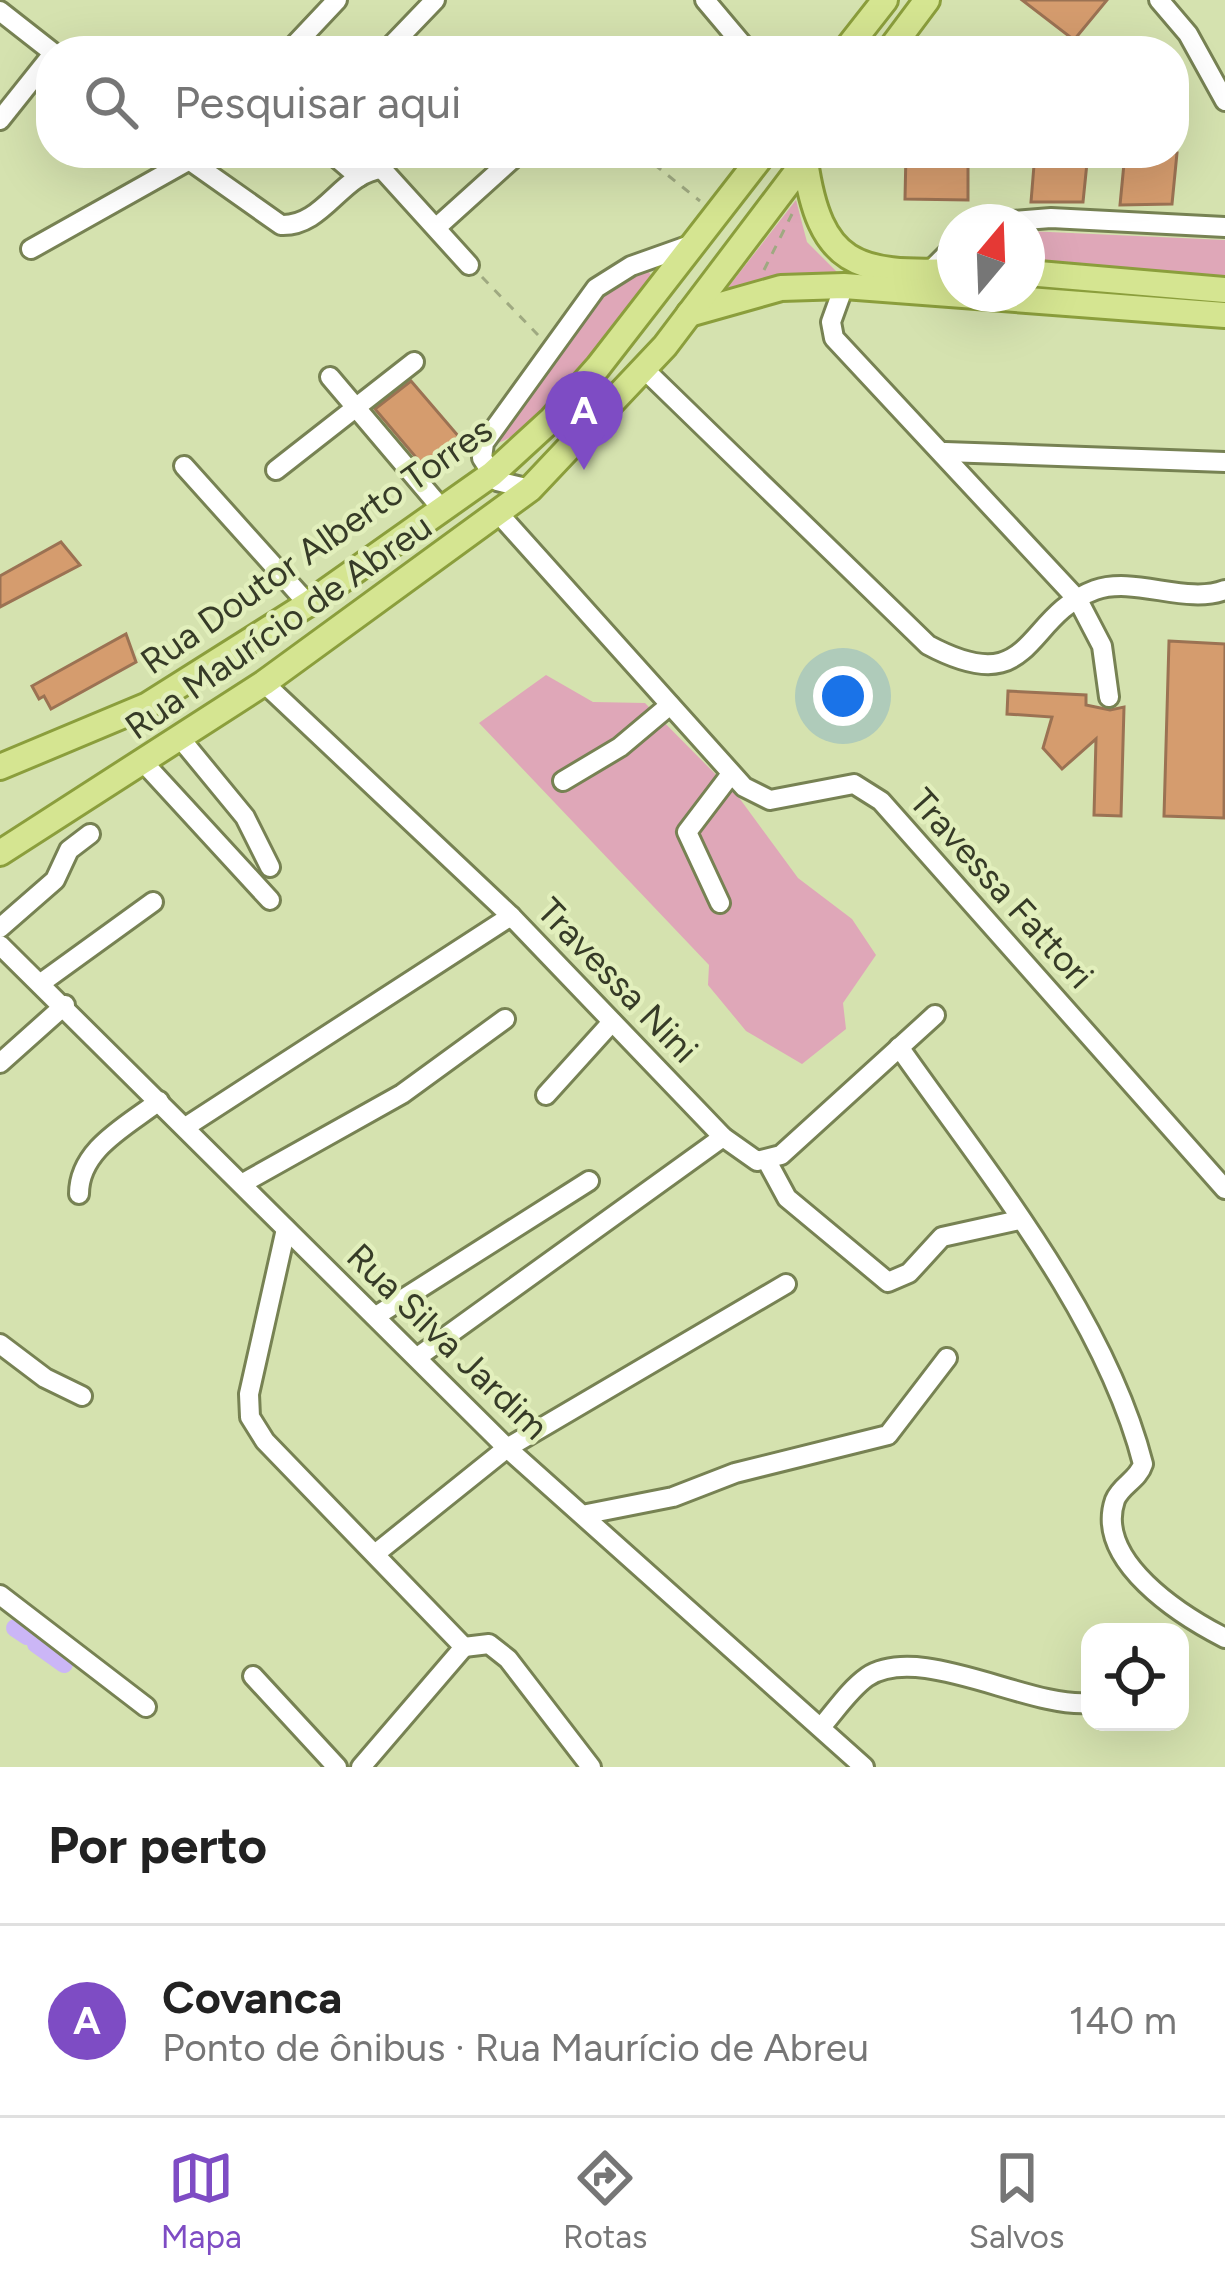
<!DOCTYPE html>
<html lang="pt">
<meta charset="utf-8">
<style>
:root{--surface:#fff;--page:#f2f2f2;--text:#222;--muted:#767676;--line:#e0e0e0;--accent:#7e4cc4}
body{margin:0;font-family:Figtree,sans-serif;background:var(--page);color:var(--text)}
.controls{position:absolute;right:36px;bottom:36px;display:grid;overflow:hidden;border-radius:24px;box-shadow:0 12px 48px #0002}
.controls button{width:108px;height:108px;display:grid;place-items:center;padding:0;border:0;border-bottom:3px solid var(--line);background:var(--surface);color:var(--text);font:60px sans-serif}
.compass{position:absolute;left:937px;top:204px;width:108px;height:108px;border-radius:50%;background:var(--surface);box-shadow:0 12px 48px #0002;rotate:19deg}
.you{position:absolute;left:843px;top:696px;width:42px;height:42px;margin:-30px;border:9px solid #fff;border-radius:50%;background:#1a73e8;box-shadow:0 0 0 18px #1a73e833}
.badge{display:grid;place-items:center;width:78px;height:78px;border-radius:50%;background:var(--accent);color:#fff;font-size:39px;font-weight:700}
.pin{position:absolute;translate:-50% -99px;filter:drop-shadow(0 3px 6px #0008)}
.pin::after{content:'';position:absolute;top:63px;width:42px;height:36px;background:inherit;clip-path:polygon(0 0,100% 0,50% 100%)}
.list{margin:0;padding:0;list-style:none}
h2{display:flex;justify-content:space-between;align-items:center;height:156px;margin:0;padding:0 48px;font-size:51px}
h2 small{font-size:39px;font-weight:400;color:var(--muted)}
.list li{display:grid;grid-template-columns:78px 1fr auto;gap:36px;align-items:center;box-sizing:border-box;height:192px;padding:0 48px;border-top:3px solid var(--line)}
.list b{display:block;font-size:45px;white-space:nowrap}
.list p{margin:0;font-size:39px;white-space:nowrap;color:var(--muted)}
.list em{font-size:39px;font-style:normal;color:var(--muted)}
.icon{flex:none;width:66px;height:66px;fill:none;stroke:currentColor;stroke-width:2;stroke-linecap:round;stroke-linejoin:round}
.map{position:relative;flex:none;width:1225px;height:1767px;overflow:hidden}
.search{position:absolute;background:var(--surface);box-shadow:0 12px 48px #0002;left:36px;right:36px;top:36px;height:132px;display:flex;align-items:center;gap:30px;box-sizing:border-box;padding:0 42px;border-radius:48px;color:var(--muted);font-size:45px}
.sheet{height:348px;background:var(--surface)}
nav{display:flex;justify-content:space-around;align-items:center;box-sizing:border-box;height:168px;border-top:3px solid var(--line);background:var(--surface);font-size:33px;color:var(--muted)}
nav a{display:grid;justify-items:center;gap:6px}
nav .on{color:var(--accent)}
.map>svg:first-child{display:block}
.green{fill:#dfa7b8}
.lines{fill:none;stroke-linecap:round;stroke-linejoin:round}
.canal{stroke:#cbb6f6;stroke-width:18}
.building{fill:#d59c6e;stroke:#9b7253;stroke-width:3}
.minor-casing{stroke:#778253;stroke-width:24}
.major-casing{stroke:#8b9e3c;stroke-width:30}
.path{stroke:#9fa981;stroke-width:3;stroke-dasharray:9 9;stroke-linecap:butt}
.minor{stroke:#fff;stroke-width:18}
.major{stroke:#d5e591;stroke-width:24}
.labels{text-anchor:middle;stroke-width:9;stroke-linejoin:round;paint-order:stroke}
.street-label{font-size:36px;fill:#363b27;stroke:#e2efbc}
</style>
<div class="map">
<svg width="1225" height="1767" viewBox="0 0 1225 1767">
<rect width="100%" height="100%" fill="#d5e2af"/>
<g class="green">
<polygon points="796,200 807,242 840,275 799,274 726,290"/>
<polygon points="1027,231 1225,240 1225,280 1027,266"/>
<path d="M 647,269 L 654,280 C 620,320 542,431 495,444 L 603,293 Z"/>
<polygon points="546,675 593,702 645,703 740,799 798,878 852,919 876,955 843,1003 846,1029 802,1064 746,1031 708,985 709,965 479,723"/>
</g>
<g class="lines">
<g class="canal">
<polyline points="15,1628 27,1636"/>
<polyline points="36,1644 64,1664"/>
</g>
</g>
<g class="building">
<polygon points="1022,0 1107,0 1074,40"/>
<polygon points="906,153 968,153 968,200 905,199"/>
<polygon points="1035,153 1088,153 1083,202 1031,202"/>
<polygon points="1125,153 1177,153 1172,204 1120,205"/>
<polygon points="411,381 460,438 425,468 375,409"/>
<polygon points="61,542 80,565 0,607 0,576"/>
<polygon points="126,634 136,662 51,709 44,696 39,699 32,686"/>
<polygon points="1169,641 1225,644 1224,818 1164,816"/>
<polygon points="1008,691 1086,695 1086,705 1110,710 1124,707 1121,816 1094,815 1096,739 1062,769 1043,748 1052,717 1007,714"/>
</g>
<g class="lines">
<g class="minor-casing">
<g id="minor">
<polyline points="705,0 748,51"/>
<polyline points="1159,0 1188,34 1225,101"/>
<polyline points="0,11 51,51"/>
<polyline points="289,51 337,0"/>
<polyline points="386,51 435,0"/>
<polyline points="0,120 51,56"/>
<path d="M 179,153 L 281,225 C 324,227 342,172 382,169 L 469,265"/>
<polyline points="331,153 359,177"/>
<polyline points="999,222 1051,218 1225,227"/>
<polyline points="437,227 519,153"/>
<polyline points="31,249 195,157"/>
<polyline points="929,272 955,246"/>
<polyline points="844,286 831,322 834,338 1078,600 1102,646 1109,697"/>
<path d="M 644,369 L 928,645 C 1035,702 1022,617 1095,590 C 1135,576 1186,605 1225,590"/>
<polyline points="330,377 442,509"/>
<polyline points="945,452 1225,462"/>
<polyline points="184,466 308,604"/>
<polyline points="276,470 414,362"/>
<polyline points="530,489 497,481 482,458 484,443 596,288 631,266 693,244"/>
<polyline points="499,514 744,787 770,800 854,784 881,801 1225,1189"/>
<polyline points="264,683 511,916 723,1137 757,1161 781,1155 935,1015"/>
<polyline points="180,738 245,817 270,867"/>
<polyline points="144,763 270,900"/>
<polyline points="563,781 620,747 670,705"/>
<polyline points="720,903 687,832 731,774"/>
<polyline points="0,928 55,880 69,850 90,834"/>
<polyline points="0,945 507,1448 864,1767"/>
<polyline points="41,983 153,902"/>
<path d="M 899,1047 C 986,1171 1105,1315 1143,1464 C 1138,1480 1121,1485 1115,1500 C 1094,1561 1182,1616 1225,1638"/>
<polyline points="0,1063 65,1005"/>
<polyline points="546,1095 612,1022"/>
<polyline points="187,1126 511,916"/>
<polyline points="767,1161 787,1198 888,1282 909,1273 942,1237 1019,1220"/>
<polyline points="243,1183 402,1094 505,1019"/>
<path d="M 79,1194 C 79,1149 127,1126 159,1101"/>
<polyline points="286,1229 249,1394 250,1417 265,1441 464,1647"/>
<polyline points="376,1316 589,1181"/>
<polyline points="0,1344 45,1378 82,1396"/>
<polyline points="419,1356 723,1137"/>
<polyline points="587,1514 673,1497 735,1473 888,1435 947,1358"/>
<polyline points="375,1554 507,1448 786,1284"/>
<polyline points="0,1595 146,1707"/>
<polyline points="464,1647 489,1644 508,1659 591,1767"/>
<polyline points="253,1676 337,1767"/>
<path d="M 822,1726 C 836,1710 850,1689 867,1677 C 920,1642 1029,1709 1090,1703"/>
<polyline points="361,1767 464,1647"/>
</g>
</g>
<g class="major-casing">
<g id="major">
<polyline points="845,51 885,0"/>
<polyline points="889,51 927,0"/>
<path d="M 805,161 C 820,265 856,275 955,271"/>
<polyline points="1027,273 1225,290"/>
<polyline points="689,314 781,288 844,286 1225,315"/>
<polyline points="0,767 148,705 308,604 492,474 552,419 598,367 764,153"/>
<polyline points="0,853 264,683 530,489 665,346 811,153"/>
</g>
</g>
<g class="path">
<polyline points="640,153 700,201"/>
<polyline points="764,270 792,214"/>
<polyline points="482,277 538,335"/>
</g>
<use href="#minor" class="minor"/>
<use href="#major" class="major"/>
</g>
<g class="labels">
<g class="street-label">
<text transform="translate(316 545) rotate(-35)" y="13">Rua Doutor Alberto Torres</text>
<text transform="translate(278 626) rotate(-35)" y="13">Rua Maurício de Abreu</text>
<text transform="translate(1002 888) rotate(48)" y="13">Travessa Fattori</text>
<text transform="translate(618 980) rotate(46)" y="13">Travessa Nini</text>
<text transform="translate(448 1341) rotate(44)" y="13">Rua Silva Jardim</text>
</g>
</g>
</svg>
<div class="controls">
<button><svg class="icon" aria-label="locate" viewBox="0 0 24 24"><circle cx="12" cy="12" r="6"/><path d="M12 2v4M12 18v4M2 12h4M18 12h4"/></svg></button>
</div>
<svg class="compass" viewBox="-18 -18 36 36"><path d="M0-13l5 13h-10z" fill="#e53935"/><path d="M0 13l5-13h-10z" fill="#767676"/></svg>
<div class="you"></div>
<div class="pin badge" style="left:584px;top:470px">A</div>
<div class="search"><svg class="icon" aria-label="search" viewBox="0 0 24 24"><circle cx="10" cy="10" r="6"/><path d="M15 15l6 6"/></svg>Pesquisar aqui</div>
</div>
<section class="sheet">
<h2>Por perto<small></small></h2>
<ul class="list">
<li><span class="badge">A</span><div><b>Covanca</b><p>Ponto de ônibus · Rua Maurício de Abreu</p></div><em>140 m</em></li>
</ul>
</section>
<nav>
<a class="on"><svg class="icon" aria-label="map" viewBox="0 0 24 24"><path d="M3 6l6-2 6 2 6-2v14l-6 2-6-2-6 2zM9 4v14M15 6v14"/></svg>Mapa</a>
<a><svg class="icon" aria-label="directions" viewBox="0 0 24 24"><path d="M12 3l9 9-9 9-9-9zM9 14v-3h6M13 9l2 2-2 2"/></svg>Rotas</a>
<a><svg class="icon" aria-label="saved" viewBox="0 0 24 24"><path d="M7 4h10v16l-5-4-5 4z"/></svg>Salvos</a>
</nav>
